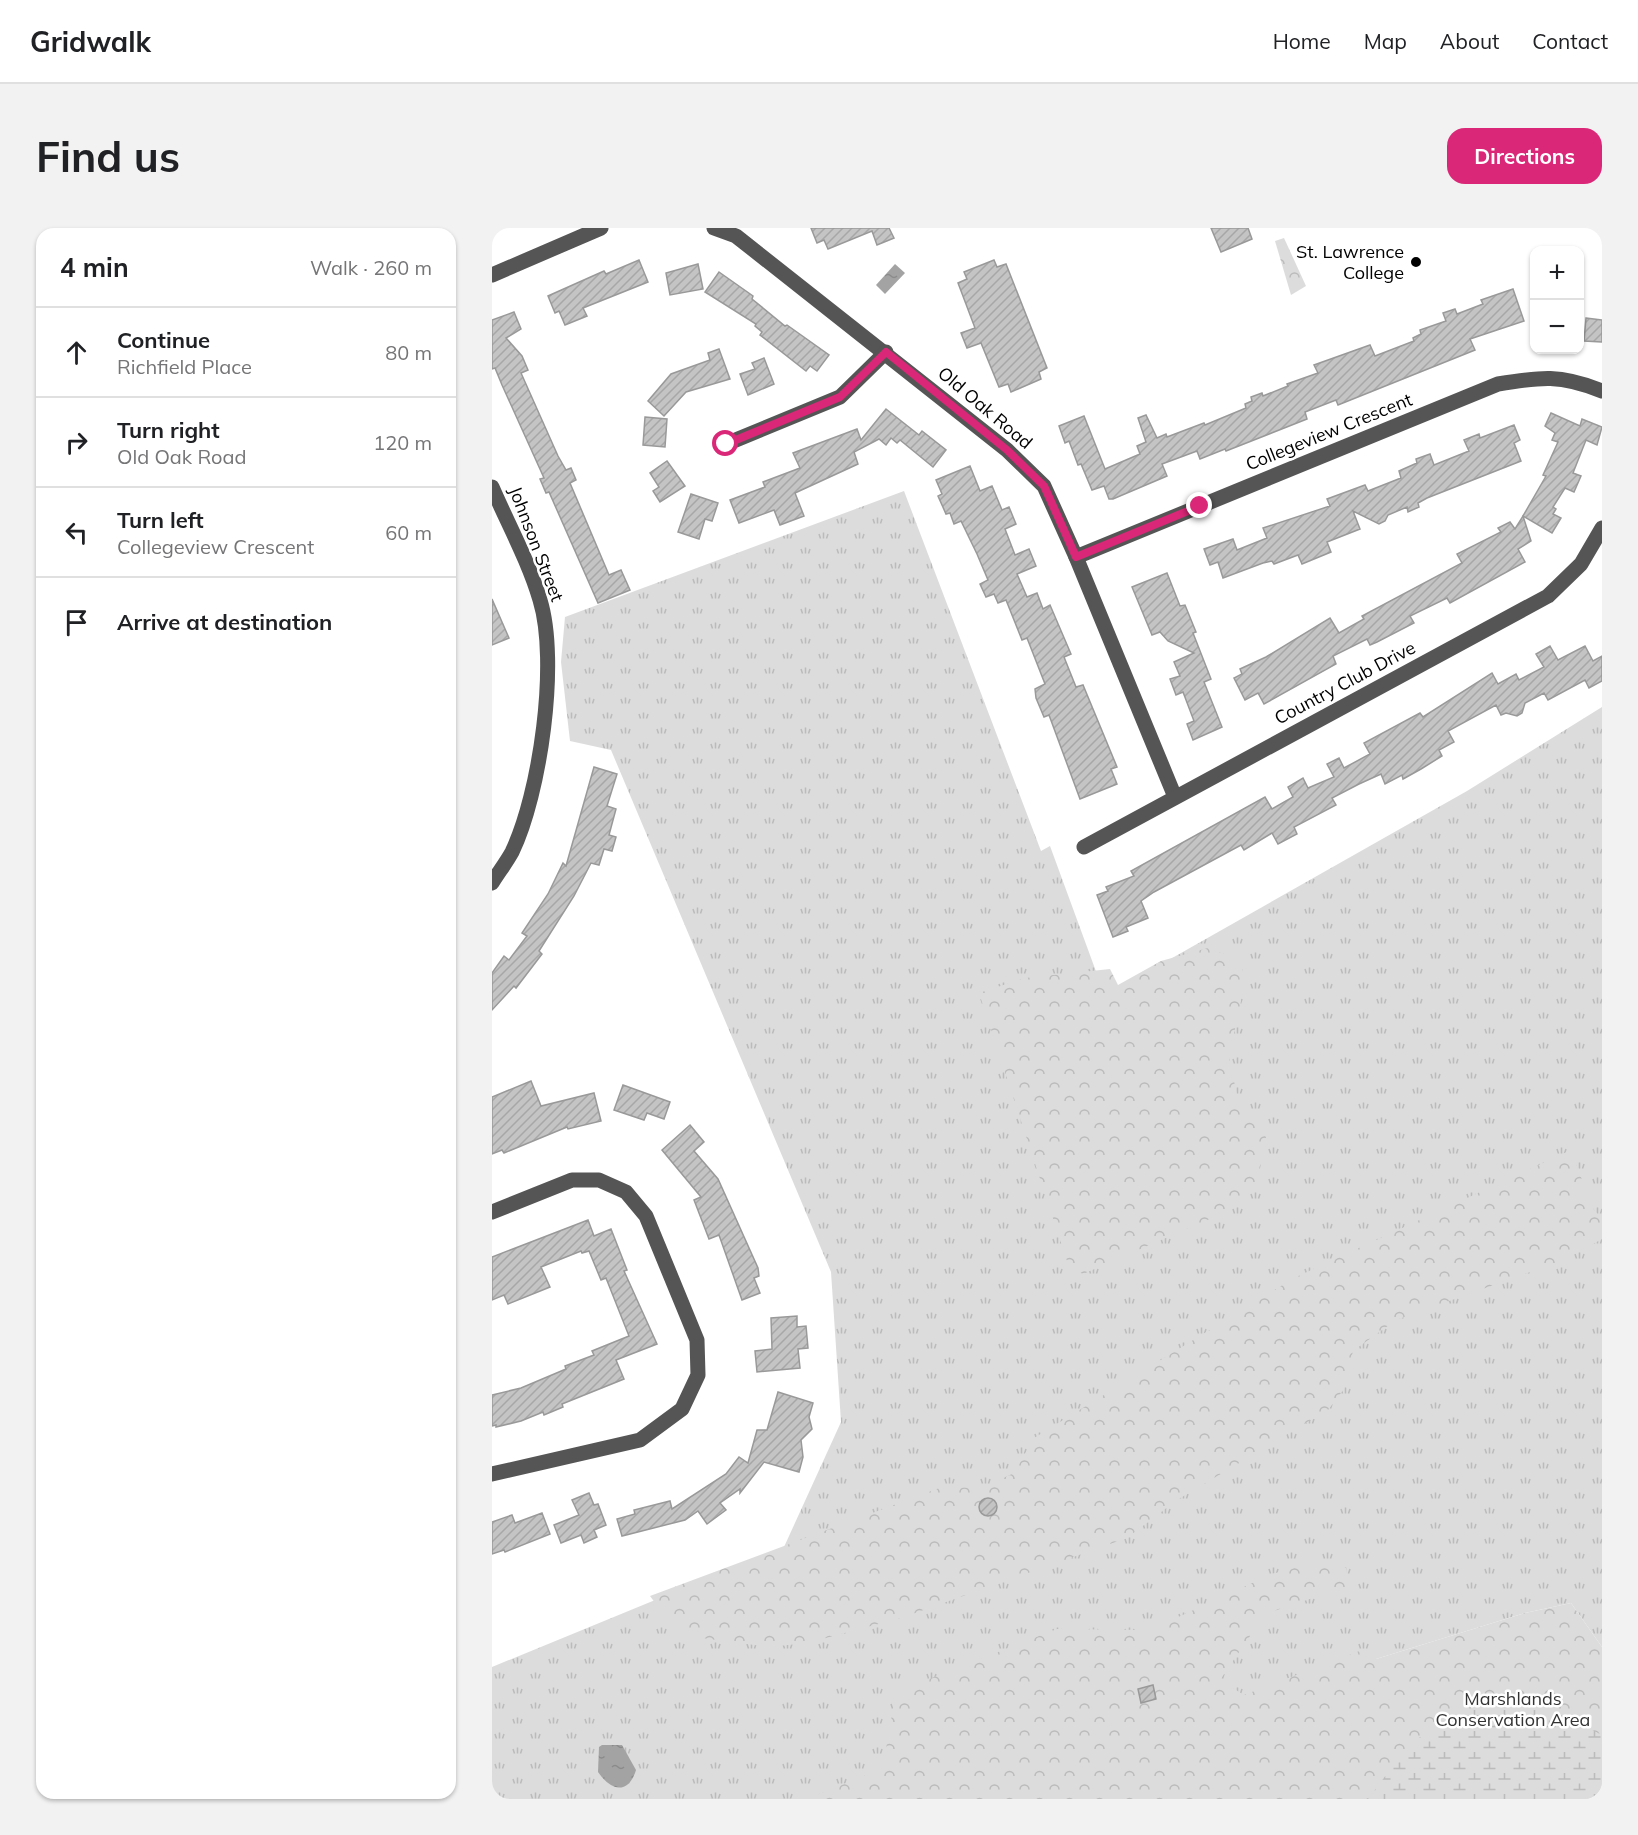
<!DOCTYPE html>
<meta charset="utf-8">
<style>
:root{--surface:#fff;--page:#f2f2f2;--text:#202124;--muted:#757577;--line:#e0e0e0;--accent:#db2777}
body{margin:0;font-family:Mulish,sans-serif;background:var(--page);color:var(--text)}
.controls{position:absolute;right:18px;top:18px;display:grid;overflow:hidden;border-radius:12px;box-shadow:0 2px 4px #0004}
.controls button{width:54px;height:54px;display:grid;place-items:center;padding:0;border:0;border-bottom:2px solid var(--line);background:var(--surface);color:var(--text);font:30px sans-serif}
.stop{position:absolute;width:18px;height:18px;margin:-14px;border:4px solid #db2777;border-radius:50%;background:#fff}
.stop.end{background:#db2777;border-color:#fff;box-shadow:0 2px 6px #0008}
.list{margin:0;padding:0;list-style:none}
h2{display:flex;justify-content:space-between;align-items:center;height:78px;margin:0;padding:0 24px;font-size:26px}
h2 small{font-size:20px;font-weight:400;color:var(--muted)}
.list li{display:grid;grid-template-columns:39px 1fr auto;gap:18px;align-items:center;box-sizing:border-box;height:90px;padding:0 24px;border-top:2px solid var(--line)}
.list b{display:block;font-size:22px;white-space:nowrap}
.list p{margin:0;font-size:20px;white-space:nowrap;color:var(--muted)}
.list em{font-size:20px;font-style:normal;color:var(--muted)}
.icon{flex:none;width:33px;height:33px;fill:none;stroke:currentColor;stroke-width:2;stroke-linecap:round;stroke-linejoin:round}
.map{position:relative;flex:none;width:1110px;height:1571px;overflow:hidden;border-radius:18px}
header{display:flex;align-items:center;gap:36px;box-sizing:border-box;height:84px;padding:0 30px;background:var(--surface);border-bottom:2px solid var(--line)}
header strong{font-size:28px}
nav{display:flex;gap:33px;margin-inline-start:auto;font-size:21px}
.intro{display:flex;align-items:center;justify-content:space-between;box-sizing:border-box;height:144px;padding:0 36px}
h1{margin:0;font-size:42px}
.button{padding:15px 27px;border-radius:18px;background:var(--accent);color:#fff;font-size:21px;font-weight:700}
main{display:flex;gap:36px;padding:0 36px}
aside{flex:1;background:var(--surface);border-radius:18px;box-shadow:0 2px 4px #0004}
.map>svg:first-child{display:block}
.grass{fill:url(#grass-tufts)}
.forest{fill:url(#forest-crowns)}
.wetland{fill:url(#wetland-marsh)}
.water{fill:url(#water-ripples)}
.building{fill:url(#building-hatch);stroke:#999;stroke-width:1.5}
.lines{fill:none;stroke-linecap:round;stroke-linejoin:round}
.minor{stroke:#555;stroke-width:15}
.route{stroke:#db2777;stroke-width:8}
.poi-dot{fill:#000;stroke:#fff;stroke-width:2}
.labels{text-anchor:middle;stroke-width:5;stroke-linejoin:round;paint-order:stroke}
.poi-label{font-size:18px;fill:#000;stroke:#fff;text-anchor:end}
.street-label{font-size:18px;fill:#000;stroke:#fff}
.park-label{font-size:18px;fill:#333;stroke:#fff}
</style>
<header>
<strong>Gridwalk</strong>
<nav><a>Home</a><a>Map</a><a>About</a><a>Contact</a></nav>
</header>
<div class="intro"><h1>Find us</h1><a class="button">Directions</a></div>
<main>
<aside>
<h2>4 min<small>Walk · 260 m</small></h2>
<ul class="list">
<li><svg class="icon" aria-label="ahead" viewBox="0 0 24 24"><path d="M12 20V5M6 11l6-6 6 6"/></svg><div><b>Continue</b><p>Richfield Place</p></div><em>80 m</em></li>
<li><svg class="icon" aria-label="right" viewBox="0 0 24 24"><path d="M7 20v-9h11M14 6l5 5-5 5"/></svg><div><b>Turn right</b><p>Old Oak Road</p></div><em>120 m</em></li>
<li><svg class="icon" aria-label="left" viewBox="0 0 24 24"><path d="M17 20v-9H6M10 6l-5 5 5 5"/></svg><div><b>Turn left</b><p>Collegeview Crescent</p></div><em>60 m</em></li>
<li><svg class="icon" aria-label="arrive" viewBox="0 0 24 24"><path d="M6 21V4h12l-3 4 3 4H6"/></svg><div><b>Arrive at destination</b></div></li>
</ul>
</aside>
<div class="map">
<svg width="1110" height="1571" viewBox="0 0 1110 1571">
<defs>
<pattern id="grass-tufts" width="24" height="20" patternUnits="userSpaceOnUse" patternTransform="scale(1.5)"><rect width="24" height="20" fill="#dcdcdc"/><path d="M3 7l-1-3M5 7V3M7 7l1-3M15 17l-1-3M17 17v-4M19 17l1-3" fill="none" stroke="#bbb"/></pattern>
<pattern id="forest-crowns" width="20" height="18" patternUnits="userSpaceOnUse" patternTransform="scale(1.5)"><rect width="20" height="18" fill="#dcdcdc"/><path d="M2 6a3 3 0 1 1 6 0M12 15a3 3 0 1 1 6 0" fill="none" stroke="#bbb"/></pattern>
<pattern id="wetland-marsh" width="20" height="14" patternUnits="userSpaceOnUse" patternTransform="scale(1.5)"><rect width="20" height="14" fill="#dcdcdc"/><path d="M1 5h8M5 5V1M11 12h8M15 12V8" fill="none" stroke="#bbb"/></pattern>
<pattern id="water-ripples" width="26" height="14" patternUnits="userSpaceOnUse" patternTransform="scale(1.5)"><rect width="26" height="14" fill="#a3a3a3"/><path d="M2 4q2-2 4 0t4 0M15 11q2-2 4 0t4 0" fill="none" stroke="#8b8b8b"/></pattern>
<pattern id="building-hatch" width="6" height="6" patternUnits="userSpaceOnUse" patternTransform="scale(1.5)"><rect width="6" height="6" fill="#c4c4c4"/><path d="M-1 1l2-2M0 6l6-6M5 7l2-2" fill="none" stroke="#a7a7a7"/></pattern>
</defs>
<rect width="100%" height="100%" fill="#fff"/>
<polygon class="grass" points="412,263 549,623 558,618 613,768 975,563 1110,479 1110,1419 1079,1375 1033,1385 431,1571 0,1571 0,1439 292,1319 349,1194 339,1044 119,522 78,513 69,434 73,389"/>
<g class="forest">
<polygon points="792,10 814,58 799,67 783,13"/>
<polygon points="716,720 751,733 749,773 737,829 747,877 774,909 764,961 736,983 591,1046 577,1039 487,765 533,750 618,741 626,757 669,733"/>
<polygon points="1079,922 1100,979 1110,992 1110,1011 1072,1032 904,1092 861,1123 852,1161 836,1182 685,1272 635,1310 409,1390 315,1415 277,1419 187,1407 158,1368 450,1259 490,1260 522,1245 542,1210 802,1050"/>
<polygon points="835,1331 854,1340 857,1358 773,1386 728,1452 752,1467 870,1422 884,1431 1033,1385 1079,1375 1110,1419 1110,1571 314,1571 397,1538 392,1532 404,1464 565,1401 658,1402 780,1346"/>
</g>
<polygon class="wetland" points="1018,1462 1110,1507 1110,1571 876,1571 919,1514"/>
<g class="water">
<polygon points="403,36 413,45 393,66 384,57"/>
<path d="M 110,1517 L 130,1517 L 144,1542 C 136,1568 118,1562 106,1544 L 107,1519 Z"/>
</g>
<g class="building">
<polygon points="319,0 397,0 402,10 385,17 380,3 336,21 332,12 325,15"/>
<polygon points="719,0 756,0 760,11 729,24"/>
<polygon points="147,32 156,54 91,80 95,88 73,97 67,83 63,85 56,68 112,43 114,46"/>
<polygon points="502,32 505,39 514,36 555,140 547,144 549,151 519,164 516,156 507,159 489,115 475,120 469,105 483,100 466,55 475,51 472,44"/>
<polygon points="206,36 211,61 178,67 174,45"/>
<polygon points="227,44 261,68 260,71 293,98 295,97 337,127 325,143 318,138 314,143 268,107 270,104 263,98 264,96 213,64"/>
<polygon points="1021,61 1032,93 978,111 983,122 846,177 844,172 813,184 815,191 734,223 733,221 708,231 705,223 670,236 675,248 621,271 617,271 612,258 600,262 589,236 586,237 577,213 573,215 567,198 592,188 613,241 648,226 645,218 654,214 646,190 654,187 665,210 674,206 675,209 712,195 713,197 754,180 753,176 760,173 759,169 770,165 771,168 796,158 795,156 826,145 822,137 878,117 883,128 922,113 921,110 929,106 928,102 954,93 951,85 963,81 965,86 991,76 989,72"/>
<polygon points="22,84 29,101 14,110 30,128 36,142 29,145 66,228 74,242 79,240 84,252 78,255 117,347 129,342 138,362 106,375 57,264 54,265 48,251 52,250 10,157 3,140 0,141 0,92"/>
<polygon points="1094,90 1110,92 1110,114 1092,113"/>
<polygon points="227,121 238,151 194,164 172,188 156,173 179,146 218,132 216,125"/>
<polygon points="272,130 282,156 256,167 248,146 263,141 260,135"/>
<polygon points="394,181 427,207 430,203 454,222 441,239 408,212 405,215 399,210 394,217 387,211 362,224 366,236 303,265 312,288 288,297 282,282 247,295 238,272 273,259 271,254 308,240 301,225 365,201 369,212"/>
<polygon points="1059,185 1088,198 1090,191 1110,199 1105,217 1094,212 1081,245 1089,248 1082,264 1073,260 1061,279 1064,281 1061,286 1069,290 1060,305 1031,288 1054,248 1051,247 1066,214 1060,212 1063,205 1053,198"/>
<polygon points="153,189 175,191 173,219 151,217"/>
<polygon points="1022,197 1028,212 1022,215 1029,233 935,270 926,275 927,279 916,284 915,279 896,287 893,293 887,296 861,283 868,301 835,314 839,324 810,336 806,327 782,336 780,333 771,335 731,350 726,334 718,337 712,321 741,311 745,322 775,310 771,300 838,278 835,271 873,257 876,263 909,250 907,243 925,235 924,231 938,226 942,237 977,223 972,212 987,206 988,210"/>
<polygon points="175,233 193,258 168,274 161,263 167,259 158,245"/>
<polygon points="478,238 488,263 500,258 510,282 517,279 524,296 513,301 523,327 537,321 544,338 525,346 535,369 545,365 551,381 558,377 579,426 572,429 584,459 591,457 625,539 619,541 625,556 588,571 557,487 552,489 544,470 543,461 553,456 535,410 530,412 514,372 506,375 502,366 494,369 488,356 496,352 485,326 469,293 462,296 458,285 454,286 446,268 450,266 444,252"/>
<polygon points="199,266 226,275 220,293 213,291 207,311 186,304"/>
<polygon points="1031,288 1039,313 1026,321 1033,334 958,375 955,370 918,388 922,395 885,414 878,417 875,411 841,428 844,436 772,476 766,465 753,472 742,450 750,446 748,441 774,429 838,390 847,405 872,391 870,388 970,335 965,326 1009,304 1006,300 1018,294 1023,301"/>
<polygon points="675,345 688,378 693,377 704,404 701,405 719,451 712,454 730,499 701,512 695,496 702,493 691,464 684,467 678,451 688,448 682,434 702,425 676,413 668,404 660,407 640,359"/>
<polygon points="0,371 17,410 0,417"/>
<polygon points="1058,418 1066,432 1093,418 1101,433 1110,428 1110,453 1097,460 1093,452 1056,472 1052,465 1033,475 1030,485 1025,488 1014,485 1009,487 1004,477 956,503 962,514 947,522 950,528 929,541 911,551 910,547 893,556 889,546 867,556 840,570 844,577 802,599 805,606 786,616 780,605 752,622 749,617 662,664 649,673 656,690 634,699 636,703 621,709 605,667 616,663 614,659 642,648 639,643 773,569 780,581 801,569 796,559 811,550 816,560 842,549 835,536 847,530 852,540 878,526 872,515 928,485 931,489 1000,445 1006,456 1024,446 1027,452 1052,439 1044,426"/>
<polygon points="102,539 125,546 115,578 124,581 117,607 124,609 120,623 112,621 107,637 99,635 82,668 47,723 50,726 24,760 22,758 0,782 0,745 12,728 17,732 35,708 30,705 56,666 71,635 74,638"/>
<polygon points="39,853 49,878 102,865 109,893 76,901 75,899 12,925 10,922 0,926 0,869"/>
<polygon points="131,857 178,874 172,891 155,885 152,892 122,882"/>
<polygon points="198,897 212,914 202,923 226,951 266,1040 267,1048 262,1050 268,1065 250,1072 227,1007 217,1011 202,972 209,969 170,922"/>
<polygon points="96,992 102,1008 119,1001 135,1042 132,1043 165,1116 124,1132 132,1151 70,1176 71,1179 52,1187 51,1184 29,1193 4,1199 4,1197 0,1198 0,1167 29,1160 74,1141 73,1138 102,1127 100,1123 137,1108 114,1050 109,1052 97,1023 90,1025 89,1023 49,1039 58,1059 16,1076 12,1067 0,1072 0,1029"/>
<polygon points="305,1088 305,1099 314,1098 316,1120 306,1121 308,1140 265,1144 263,1123 280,1121 279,1090"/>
<polygon points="286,1164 321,1175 317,1189 320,1201 309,1212 311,1229 307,1244 272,1234 248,1265 248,1261 228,1275 234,1282 215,1296 206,1283 193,1292 130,1308 125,1291 143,1286 142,1282 178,1273 180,1281 234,1246 247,1229 256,1235 265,1202 275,1202"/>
<polygon points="97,1265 102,1277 106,1276 114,1297 102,1302 105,1309 92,1315 89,1307 69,1315 62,1297 87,1287 80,1272"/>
<circle cx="496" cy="1279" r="9"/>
<polygon points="50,1285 58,1306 13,1324 12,1322 0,1326 0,1294 20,1287 23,1295"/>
<polygon points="661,1457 664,1471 649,1475 646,1461"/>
</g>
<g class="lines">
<g class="minor">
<polyline points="222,0 244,8 515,222 552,258 584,329 683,569"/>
<polyline points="0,47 109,0"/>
<polyline points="234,216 348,169 394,124"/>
<path d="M 0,259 C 16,296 37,334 48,372 C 67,434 48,566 20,624 C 14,635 6,645 0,655"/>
<path d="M 584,329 L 1006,156 C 1049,149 1068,146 1110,163"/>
<polyline points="592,619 1056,368 1089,336 1110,300"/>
<polyline points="0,984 80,952 107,952 134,964 154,988 205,1112 206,1147 190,1181 148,1212 0,1246"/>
</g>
</g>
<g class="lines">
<polyline class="route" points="234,216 348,169 394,124 515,222 552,258 584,329 708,278"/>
</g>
<circle class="poi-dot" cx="924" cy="34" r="6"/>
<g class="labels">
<g class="poi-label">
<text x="912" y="30">St. Lawrence<tspan x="912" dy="21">College</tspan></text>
</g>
<g class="street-label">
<text transform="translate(493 180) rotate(40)" y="6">Old Oak Road</text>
<text transform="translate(837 204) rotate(-22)" y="6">Collegeview Crescent</text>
<text transform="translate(44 316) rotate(69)" y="6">Johnson Street</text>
<text transform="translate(853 455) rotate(-28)" y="6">Country Club Drive</text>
</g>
<g class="park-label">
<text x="1021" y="1477">Marshlands<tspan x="1021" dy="21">Conservation Area</tspan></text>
</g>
</g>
</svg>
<div class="controls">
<button>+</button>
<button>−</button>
</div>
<div class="stop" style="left:234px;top:216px"></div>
<div class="stop end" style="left:708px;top:278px"></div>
</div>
</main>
